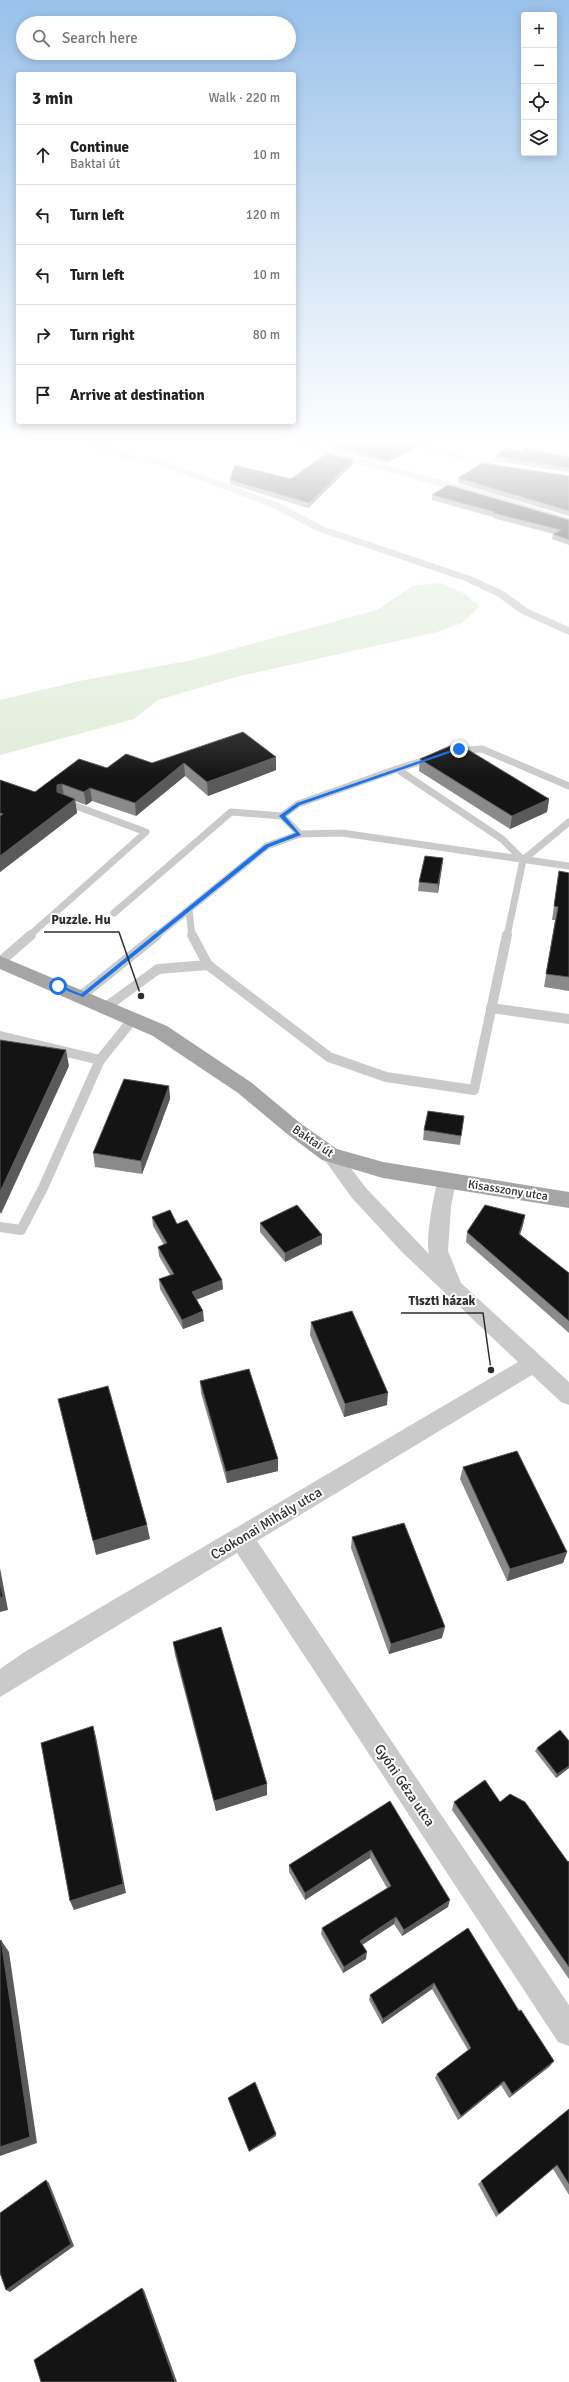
<!DOCTYPE html>
<meta charset="utf-8">
<style>
:root{--surface:#fff;--page:#f2f2f2;--text:#222;--muted:#767676;--line:#e0e0e0}
body{margin:0;font-family:Signika,sans-serif;background:var(--page);color:var(--text)}
.controls{position:absolute;right:12px;top:12px;display:grid;overflow:hidden;border-radius:4px;box-shadow:0 2px 10px #0003}
.controls button{width:36px;height:36px;display:grid;place-items:center;padding:0;border:0;border-bottom:1px solid var(--line);background:var(--surface);color:var(--text);font:20px sans-serif}
.stop{position:absolute;width:12px;height:12px;margin:-9px;border:3px solid #1a73e8;border-radius:50%;background:#fff}
.stop.end{background:#1a73e8;border-color:#fff;box-shadow:0 1px 4px #0008}
.list{margin:0;padding:0;list-style:none}
h2{display:flex;justify-content:space-between;align-items:center;height:52px;margin:0;padding:0 16px;font-size:17px}
h2 small{font-size:13px;font-weight:400;color:var(--muted)}
.list li{display:grid;grid-template-columns:26px 1fr auto;gap:12px;align-items:center;box-sizing:border-box;height:60px;padding:0 16px;border-top:1px solid var(--line)}
.list b{display:block;font-size:15px;white-space:nowrap}
.list p{margin:0;font-size:13px;white-space:nowrap;color:var(--muted)}
.list em{font-size:13px;font-style:normal;color:var(--muted)}
.icon{flex:none;width:22px;height:22px;fill:none;stroke:currentColor;stroke-width:2;stroke-linecap:round;stroke-linejoin:round}
.map{position:relative;flex:none;width:569px;height:2382px;overflow:hidden}
.search{position:absolute;background:var(--surface);box-shadow:0 2px 10px #0003;left:16px;top:16px;width:280px;height:44px;display:flex;align-items:center;gap:10px;box-sizing:border-box;padding:0 14px;border-radius:22px;color:var(--muted);font-size:15px}
.panel{position:absolute;background:var(--surface);box-shadow:0 2px 10px #0003;left:16px;top:72px;width:280px;height:352px;border-radius:4px}
.map>svg:first-child{display:block}
.green{fill:#e0ecd9}
.lines{fill:none;stroke-linecap:round;stroke-linejoin:round}
.lane-far1{stroke:#cacaca;stroke-width:7}
.lane{stroke:#cacaca;stroke-width:10}
.street{fill:#cacaca;fill-rule:evenodd}
.primary{fill:#a5a5a5;fill-rule:evenodd}
.wall{fill:#8a8a8a}
.shaded-wall{fill:#5a5a5a}
.building{fill:#141414;stroke:#5a5a5a}
.route{fill:#1a73e8}
.labels{text-anchor:middle;stroke-width:4;stroke-linejoin:round;paint-order:stroke}
.street-label{font-size:12px;fill:#2d2d2d;stroke:#fff}
.near-street-label{font-size:14px;fill:#2d2d2d;stroke:#fff}
.leader{fill:none;stroke:#2d2d2d;stroke-width:1.5}
.callout-dot{fill:#2d2d2d;stroke:#fff;stroke-width:1.5}
.callout-label{font-size:13px;text-anchor:middle;font-weight:bold;fill:#2d2d2d;stroke:#fff;stroke-width:4;stroke-linejoin:round;paint-order:stroke}
</style>
<div class="map">
<svg width="569" height="2382" viewBox="0 0 569 2382">
<rect width="100%" height="100%" fill="#fff"/>
<polygon class="green" points="441,583 463,593 480,606 462,623 437,632 236,677 158,700 134,719 0,755 0,700 79,681 188,661 377,610 412,586"/>
<g class="lines">
<g class="lane-far1">
<polyline points="453,751 482,749 569,786"/>
<polyline points="397,769 432,758"/>
<polyline points="282,816 298,804 397,769 502,839 523,860"/>
<polyline points="189,910 192,936"/>
<polyline points="114,913 231,812 282,816 300,834"/>
<polyline points="29,936 146,832 65,802"/>
<polyline points="156,936 267,846 300,834 342,833 569,866"/>
<polyline points="507,936 523,860 569,822"/>
</g>
<g class="lane">
<polyline points="192,935 208,965"/>
<polyline points="0,962 31,935"/>
<polyline points="81,996 157,935"/>
<polyline points="106,1007 158,969 208,965 329,1057 386,1077 474,1090 507,935"/>
<polyline points="491,1008 569,1019"/>
<polyline points="0,1036 100,1060"/>
<polyline points="0,1227 21,1230 43,1188 100,1060 133,1019"/>
</g>
<g class="street">
<polygon points="82,443 96,443 129,454 165,461 279,503 325,527 473,577 505,592 528,609 569,627 569,635 520,613 497,596 465,581 317,531 271,507 160,465 124,458"/>
<polygon points="290,443 305,443 504,497 569,518 569,524 497,502 326,455"/>
<polygon points="399,443 416,443 512,468 507,471"/>
<path d="M 330,1148 L 337,1150 L 366,1188 L 429,1254 C 425,1242 434,1188 440,1176 L 447,1174 L 454,1176 L 456,1181 L 451,1207 L 448,1251 L 461,1283 L 569,1382 L 569,1405 L 561,1402 L 532,1375 L 257,1541 L 569,2005 L 569,2046 L 558,2042 L 237,1553 L 0,1697 L 0,1669 L 23,1653 L 518,1362 L 402,1252 L 352,1198 L 321,1155 L 323,1150 Z"/>
</g>
<polygon class="primary" points="0,956 167,1026 252,1083 300,1123 337,1149 383,1162 569,1192 569,1208 383,1178 322,1160 286,1133 238,1093 153,1036 0,969"/>
</g>
<g class="wall">
<polygon points="327,443 406,443 413,450 386,463 336,450"/>
<polygon points="521,451 569,457 569,472 495,461 496,456"/>
<polygon points="353,460 353,464 308,508 230,484 230,480 291,479"/>
<polygon points="569,476 569,516 458,483 458,478"/>
<polygon points="432,495 569,520 569,545 552,539 553,534 554,534 493,518 493,517 432,500"/>
<polygon points="276,757 276,770 208,796 185,776 136,816 92,801 86,805 75,801 77,813 0,872 0,780 35,792 107,768 152,763"/>
<polygon points="420,759 549,799 547,812 510,829 419,771"/>
<polygon points="443,858 442,867 438,893 418,891 419,882"/>
<polygon points="559,871 569,873 569,991 544,987 555,920 552,920"/>
<polygon points="169,1086 170,1099 142,1174 95,1167 93,1153"/>
<polygon points="464,1116 460,1145 423,1140 424,1130"/>
<polygon points="525,1215 523,1225 520,1234 569,1273 569,1333 466,1242 467,1232"/>
<polygon points="152,1217 177,1224 222,1280 223,1289 196,1300 204,1321 183,1329 160,1289 159,1279 170,1275 159,1256 158,1247 164,1245 153,1226"/>
<polygon points="260,1223 322,1235 322,1244 285,1262 260,1232"/>
<polygon points="311,1322 387,1405 344,1417 310,1335"/>
<polygon points="200,1381 278,1459 278,1471 227,1483 201,1393"/>
<polygon points="463,1467 567,1552 563,1563 507,1581 460,1479"/>
<polygon points="352,1537 442,1638 389,1654 351,1548"/>
<polygon points="173,1642 267,1784 267,1795 216,1811 175,1655"/>
<polygon points="537,1748 569,1768 556,1778 535,1751"/>
<polygon points="390,1801 448,1907 402,1936 394,1924 362,1945 366,1959 343,1973 321,1934 322,1928 387,1888 370,1858 305,1900 289,1872 289,1865"/>
<polygon points="454,1802 500,1802 568,1862 569,1861 569,1979 452,1810"/>
<polygon points="468,1928 550,2066 509,2098 501,2085 458,2120 435,2078 437,2074 468,2050 432,1989 382,2024 369,2000 370,1995"/>
<polygon points="569,2109 569,2195 553,2169 496,2217 478,2184"/>
</g>
<g class="shaded-wall">
<polygon points="413,446 413,450 386,463 386,460"/>
<polygon points="353,460 353,464 308,508 309,503"/>
<polygon points="276,757 276,770 208,796 207,782"/>
<polygon points="184,763 185,776 136,816 135,803"/>
<polygon points="62,784 64,797 57,792 57,785"/>
<polygon points="90,788 92,801 86,805 84,792"/>
<polygon points="75,799 77,813 0,872 0,856"/>
<polygon points="549,799 547,812 510,829 512,816"/>
<polygon points="443,858 442,867 438,893 438,884"/>
<polygon points="66,1050 69,1066 1,1214 0,1212 0,1192"/>
<polygon points="169,1086 170,1099 142,1174 141,1161"/>
<polygon points="525,1215 523,1225 517,1244 519,1234"/>
<polygon points="322,1235 322,1244 285,1262 285,1253"/>
<polygon points="222,1280 223,1289 193,1301 192,1292"/>
<polygon points="203,1311 204,1321 183,1329 182,1320"/>
<polygon points="388,1393 387,1405 344,1417 345,1404"/>
<polygon points="278,1459 278,1471 227,1483 226,1472"/>
<polygon points="147,1525 150,1539 96,1555 93,1541"/>
<polygon points="567,1552 563,1563 507,1581 510,1569"/>
<polygon points="0,1568 8,1610 0,1612"/>
<polygon points="445,1627 442,1638 389,1654 391,1644"/>
<polygon points="93,1726 96,1737 126,1893 74,1910 70,1901"/>
<polygon points="569,1766 569,1768 556,1778 557,1774"/>
<polygon points="267,1784 267,1795 216,1811 214,1801"/>
<polygon points="371,1850 370,1858 305,1900 305,1893"/>
<polygon points="450,1900 448,1907 402,1936 404,1930"/>
<polygon points="396,1917 394,1924 359,1947 360,1941"/>
<polygon points="1,1940 9,1952 37,2143 0,2156"/>
<polygon points="367,1952 366,1959 343,1973 344,1967"/>
<polygon points="434,1983 432,1989 382,2024 383,2019"/>
<polygon points="554,2061 550,2066 509,2098 512,2094"/>
<polygon points="504,2081 501,2085 458,2120 461,2116"/>
<polygon points="276,2134 276,2136 249,2152 249,2151"/>
<polygon points="46,2180 49,2183 74,2246 10,2292 6,2290"/>
<polygon points="142,2288 144,2290 177,2382 175,2382"/>
</g>
<g class="building">
<polygon points="332,443 406,443 413,446 386,460 336,446"/>
<polygon points="506,448 521,451 526,448 569,457 569,468 496,456"/>
<polygon points="327,453 353,460 309,503 230,480 235,465 291,479"/>
<polygon points="482,463 569,476 569,511 458,478"/>
<polygon points="448,485 569,520 569,540 553,534 561,530 493,513 495,512 432,495"/>
<polygon points="243,732 276,757 207,782 184,763 135,803 90,788 84,792 62,784 57,785 57,792 75,799 0,856 0,816 3,814 0,813 0,780 35,792 79,759 107,768 126,754 152,763"/>
<polygon points="457,743 549,799 512,816 420,759"/>
<polygon points="425,856 443,858 438,884 419,882"/>
<polygon points="559,871 569,873 569,977 546,974 558,907 554,906"/>
<polygon points="0,1040 66,1050 0,1192"/>
<polygon points="124,1079 169,1086 141,1161 93,1153"/>
<polygon points="428,1111 464,1116 461,1136 424,1130"/>
<polygon points="297,1205 322,1235 285,1253 260,1223"/>
<polygon points="485,1205 525,1215 519,1234 569,1273 569,1321 467,1232"/>
<polygon points="170,1210 177,1224 187,1220 222,1280 192,1292 203,1311 182,1320 159,1279 174,1274 158,1247 167,1243 152,1217"/>
<polygon points="352,1311 388,1393 345,1404 311,1322"/>
<polygon points="249,1369 278,1459 226,1472 200,1381"/>
<polygon points="108,1386 147,1525 93,1541 58,1399"/>
<polygon points="517,1451 567,1552 510,1569 463,1467"/>
<polygon points="404,1523 445,1627 391,1644 352,1537"/>
<polygon points="0,1582 3,1597 0,1597"/>
<polygon points="221,1627 267,1784 214,1801 173,1642"/>
<polygon points="93,1726 123,1884 70,1901 41,1743"/>
<polygon points="560,1730 569,1741 569,1766 557,1774 537,1748"/>
<polygon points="485,1780 500,1802 510,1794 525,1802 568,1862 569,1861 569,1967 454,1802"/>
<polygon points="390,1801 450,1900 404,1930 396,1917 360,1941 367,1952 344,1967 322,1928 391,1886 371,1850 305,1893 289,1865"/>
<polygon points="468,1928 519,2011 521,2010 554,2061 512,2094 504,2081 461,2116 437,2074 471,2048 434,1983 383,2019 370,1995"/>
<polygon points="1,1940 30,2137 0,2147 0,1941"/>
<polygon points="255,2082 276,2134 249,2151 228,2098"/>
<polygon points="569,2109 569,2184 557,2165 499,2214 481,2181"/>
<polygon points="46,2180 71,2244 6,2290 0,2273 0,2213"/>
<polygon points="142,2288 175,2382 41,2382 34,2360"/>
</g>
<linearGradient id="sky" x2="0" y2="1"><stop stop-color="#99c1ea"/><stop offset="0.57" stop-color="#fff"/><stop offset="1" stop-color="#fff" stop-opacity="0"/></linearGradient>
<rect width="569" height="777" fill="url(#sky)"/>
<polygon class="route" points="457,748 461,749 300,805 285,816 301,835 269,847 83,997 55,986 60,985 81,994 265,845 296,833 279,816 297,803"/>
<g class="labels">
<g class="street-label">
<text transform="translate(313 1141) rotate(34)" y="4">Baktai út</text>
<text transform="translate(508 1190) rotate(9)" y="4">Kisasszony utca</text>
</g>
<g class="near-street-label">
<text transform="translate(266 1523) rotate(-31)" y="5">Csokonai Mihály utca</text>
<text transform="translate(405 1785) rotate(56)" y="5">Gyóni Géza utca</text>
</g>
</g>
<path class="leader" d="M141 996L119 932H44M491 1370L483 1313H401"/>
<g class="callout-dot">
<circle cx="141" cy="996" r="4"/>
<circle cx="491" cy="1370" r="4"/>
</g>
<g class="callout-label">
<text x="81" y="924">Puzzle. Hu</text>
<text x="442" y="1305">Tiszti házak</text>
</g>
</svg>
<div class="controls">
<button>+</button>
<button>−</button>
<button><svg class="icon" aria-label="locate" viewBox="0 0 24 24"><circle cx="12" cy="12" r="6"/><path d="M12 2v4M12 18v4M2 12h4M18 12h4"/></svg></button>
<button><svg class="icon" aria-label="layers" viewBox="0 0 24 24"><path d="M12 4l9 5-9 5-9-5zM3 14l9 5 9-5"/></svg></button>
</div>
<div class="stop" style="left:58px;top:986px"></div>
<div class="stop end" style="left:459px;top:749px"></div>
<div class="search"><svg class="icon" aria-label="search" viewBox="0 0 24 24"><circle cx="10" cy="10" r="6"/><path d="M15 15l6 6"/></svg>Search here</div>
<section class="panel">
<h2>3 min<small>Walk · 220 m</small></h2>
<ul class="list">
<li><svg class="icon" aria-label="ahead" viewBox="0 0 24 24"><path d="M12 20V5M6 11l6-6 6 6"/></svg><div><b>Continue</b><p>Baktai út</p></div><em>10 m</em></li>
<li><svg class="icon" aria-label="left" viewBox="0 0 24 24"><path d="M17 20v-9H6M10 6l-5 5 5 5"/></svg><div><b>Turn left</b></div><em>120 m</em></li>
<li><svg class="icon" aria-label="left" viewBox="0 0 24 24"><path d="M17 20v-9H6M10 6l-5 5 5 5"/></svg><div><b>Turn left</b></div><em>10 m</em></li>
<li><svg class="icon" aria-label="right" viewBox="0 0 24 24"><path d="M7 20v-9h11M14 6l5 5-5 5"/></svg><div><b>Turn right</b></div><em>80 m</em></li>
<li><svg class="icon" aria-label="arrive" viewBox="0 0 24 24"><path d="M6 21V4h12l-3 4 3 4H6"/></svg><div><b>Arrive at destination</b></div></li>
</ul>
</section>
</div>
